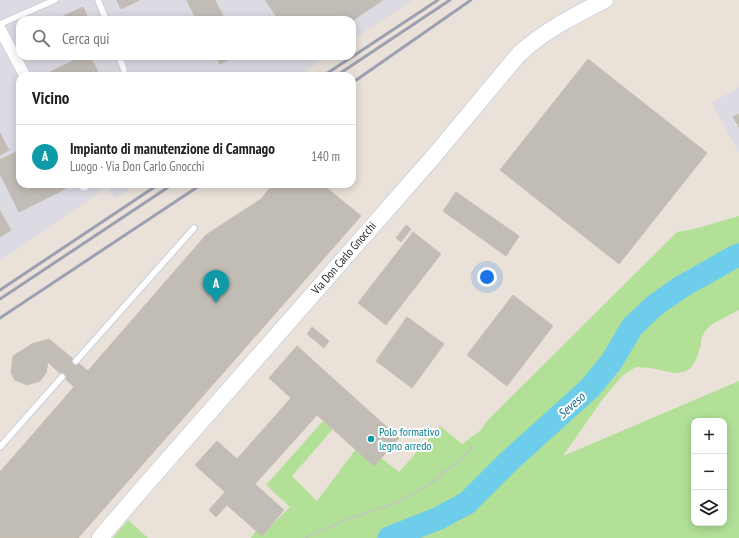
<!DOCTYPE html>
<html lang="it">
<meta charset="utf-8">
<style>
:root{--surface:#fff;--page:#f2f2f2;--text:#222;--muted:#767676;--line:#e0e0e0;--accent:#2563eb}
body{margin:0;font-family:"PT Sans Narrow",sans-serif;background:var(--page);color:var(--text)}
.controls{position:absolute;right:12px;bottom:12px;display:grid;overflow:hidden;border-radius:8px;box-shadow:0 2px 10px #0003}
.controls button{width:36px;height:36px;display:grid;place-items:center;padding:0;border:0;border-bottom:1px solid var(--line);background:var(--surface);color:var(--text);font:20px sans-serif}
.you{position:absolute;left:487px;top:277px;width:14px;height:14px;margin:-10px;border:3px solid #fff;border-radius:50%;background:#1a73e8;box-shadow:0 0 0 6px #1a73e833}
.badge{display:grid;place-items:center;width:26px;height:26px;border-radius:50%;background:var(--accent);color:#fff;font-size:13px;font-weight:700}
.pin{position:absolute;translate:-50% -33px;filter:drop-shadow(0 1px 2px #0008)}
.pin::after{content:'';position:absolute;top:21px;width:14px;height:12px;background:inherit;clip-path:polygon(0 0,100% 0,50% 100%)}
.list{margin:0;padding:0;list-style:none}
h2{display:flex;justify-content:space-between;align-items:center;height:52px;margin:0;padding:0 16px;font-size:17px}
h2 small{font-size:13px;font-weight:400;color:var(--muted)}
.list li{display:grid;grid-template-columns:26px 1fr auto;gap:12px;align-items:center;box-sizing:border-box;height:64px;padding:0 16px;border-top:1px solid var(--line)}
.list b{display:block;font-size:15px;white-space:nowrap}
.list p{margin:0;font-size:13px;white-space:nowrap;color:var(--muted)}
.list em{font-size:13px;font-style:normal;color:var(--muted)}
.icon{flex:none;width:22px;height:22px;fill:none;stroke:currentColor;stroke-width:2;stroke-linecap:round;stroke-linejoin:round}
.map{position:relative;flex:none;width:739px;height:538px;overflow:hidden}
.search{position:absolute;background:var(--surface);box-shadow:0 2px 10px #0003;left:16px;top:16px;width:340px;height:44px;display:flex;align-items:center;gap:10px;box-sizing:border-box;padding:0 14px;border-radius:12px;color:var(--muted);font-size:15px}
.panel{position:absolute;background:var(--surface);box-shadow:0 2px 10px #0003;left:16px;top:72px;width:340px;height:116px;border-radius:12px}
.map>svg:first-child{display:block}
.industrial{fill:#dcdae2}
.green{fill:#b2e097;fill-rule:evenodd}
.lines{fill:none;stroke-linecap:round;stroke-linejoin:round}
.river{stroke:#6ecdeb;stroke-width:23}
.building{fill:#c2bcb6;stroke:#c5beb3}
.lane-casing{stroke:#cfd3e1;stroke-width:8}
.street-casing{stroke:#cfd3e1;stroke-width:13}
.secondary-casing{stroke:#cfd3e1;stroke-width:18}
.path{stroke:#c3c3c3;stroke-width:2.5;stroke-dasharray:3 2;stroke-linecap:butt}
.lane{stroke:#fff;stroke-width:5.5}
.street{stroke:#fff;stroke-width:11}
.secondary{stroke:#fff;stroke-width:16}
.rail{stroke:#9da0b2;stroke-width:3}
.culture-dot{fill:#0f9aa8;stroke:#fff;stroke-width:1.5}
.labels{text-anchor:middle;stroke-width:4;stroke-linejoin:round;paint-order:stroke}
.street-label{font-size:12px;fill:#282828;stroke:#fff}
.culture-label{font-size:12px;fill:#0d838f;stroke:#fff;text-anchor:start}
.water-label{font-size:13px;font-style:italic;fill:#106a93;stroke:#fff}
</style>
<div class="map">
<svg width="739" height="538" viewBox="0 0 739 538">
<rect width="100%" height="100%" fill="#eae2d9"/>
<g class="industrial">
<polygon points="0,0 413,0 352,40 352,20 20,20 20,56 328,56 298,76 20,76 20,184 137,184 116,198 107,187 0,261"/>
<polygon points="739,87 739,153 712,103"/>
</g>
<g class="green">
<path d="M 739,216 L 739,310 L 712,324 L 705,331 L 701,339 L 701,345 L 696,360 L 690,369 L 684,372 L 674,373 L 650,368 L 636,367 L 623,375 L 602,400 L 563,456 L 739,381 L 739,538 L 251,538 L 256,531 L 262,535 L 290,507 L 266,485 L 323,421 L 333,429 L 292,476 L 317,501 L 356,449 L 374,466 L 381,458 L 399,472 L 440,426 L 462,444 L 481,430 L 487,421 L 677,232 L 694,229 ZM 694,421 L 724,421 L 724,523 L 694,523 Z"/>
<polygon points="128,520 148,538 113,538"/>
</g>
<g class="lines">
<polyline class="river" points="389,538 439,518 467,503 508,462 590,388 612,361 632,327 654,306 681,287 736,256 739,255"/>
</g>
<g class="building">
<polygon points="117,0 140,0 121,9"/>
<polygon points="189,0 215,0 225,20 197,20 187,1"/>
<polygon points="265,0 383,0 352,21 352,20 279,20"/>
<polygon points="83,7 89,20 55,20"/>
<polygon points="83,56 90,56 100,76 50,76 48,73"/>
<polygon points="216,56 235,56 220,64"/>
<polygon points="588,59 707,153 619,264 500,170"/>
<polygon points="739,114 739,127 733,117"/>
<polygon points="0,133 9,150 0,155"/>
<polygon points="20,150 20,184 62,184 65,189 19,212 0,174 0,160"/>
<polygon points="273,184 322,184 361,216 78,538 0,538 0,472 206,235 261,199"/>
<polygon points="456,192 519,236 506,256 443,211"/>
<polygon points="0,211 11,230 0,237"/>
<polygon points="406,225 411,229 401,242 396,238"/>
<polygon points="413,232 441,254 386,325 358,303"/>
<polygon points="513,295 553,326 507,386 467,355"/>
<polygon points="407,317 444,344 412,388 376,361"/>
<polygon points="312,327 329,341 324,348 307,334"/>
<polygon points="49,339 60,348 48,362 46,373 40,381 27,385 15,380 11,373 13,356 32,344"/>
<polygon points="297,346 399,438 374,466 317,415 255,484 284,510 262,536 227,505 216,517 209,510 225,492 195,465 217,441 237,459 291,398 269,378"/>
<polygon points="60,348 88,371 74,387 48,362"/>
</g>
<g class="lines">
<g class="lane-casing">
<g id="lane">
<polyline points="98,0 106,20"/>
<polyline points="0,24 55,0"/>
<polyline points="119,56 124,70"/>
<polyline points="76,361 194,228"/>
<polyline points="0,447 62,377"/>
</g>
</g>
<g class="street-casing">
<g id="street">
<polyline points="0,29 25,76"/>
<polyline points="84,184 84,185"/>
</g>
</g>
<g class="secondary-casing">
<path id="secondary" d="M 100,538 L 142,489 L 434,156 L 519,54 C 544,31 575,15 605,0"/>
</g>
<polyline class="path" points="305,538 343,521 396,503 431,483 462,458 474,445"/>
<use href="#lane" class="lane"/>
<use href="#street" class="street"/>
<use href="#secondary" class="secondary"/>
<g class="rail">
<polyline points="323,76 438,0"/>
<polyline points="336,76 450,0"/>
<polyline points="352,83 471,0"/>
<polyline points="0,290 159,184"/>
<polyline points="0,299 173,184"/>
<polyline points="0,318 202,184"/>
</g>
</g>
<circle class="culture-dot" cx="371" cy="439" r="4"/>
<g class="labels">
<g class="street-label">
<text transform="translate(344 258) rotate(-49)" y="4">Via Don Carlo Gnocchi</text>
</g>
<g class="culture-label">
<text x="379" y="436">Polo formativo<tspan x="379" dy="14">legno arredo</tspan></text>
</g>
<g class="water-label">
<text transform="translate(571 405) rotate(-42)" y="5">Seveso</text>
</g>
</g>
</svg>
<div class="controls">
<button>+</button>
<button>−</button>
<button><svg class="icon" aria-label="layers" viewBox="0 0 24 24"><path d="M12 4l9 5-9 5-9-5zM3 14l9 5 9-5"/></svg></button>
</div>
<div class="you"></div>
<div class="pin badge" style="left:216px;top:303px;background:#0f9aa8">A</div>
<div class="search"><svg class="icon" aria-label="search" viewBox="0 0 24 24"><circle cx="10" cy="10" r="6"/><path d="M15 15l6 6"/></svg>Cerca qui</div>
<section class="panel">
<h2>Vicino<small></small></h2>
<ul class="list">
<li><span class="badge" style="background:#0f9aa8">A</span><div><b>Impianto di manutenzione di Camnago</b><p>Luogo · Via Don Carlo Gnocchi</p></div><em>140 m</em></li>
</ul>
</section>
</div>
